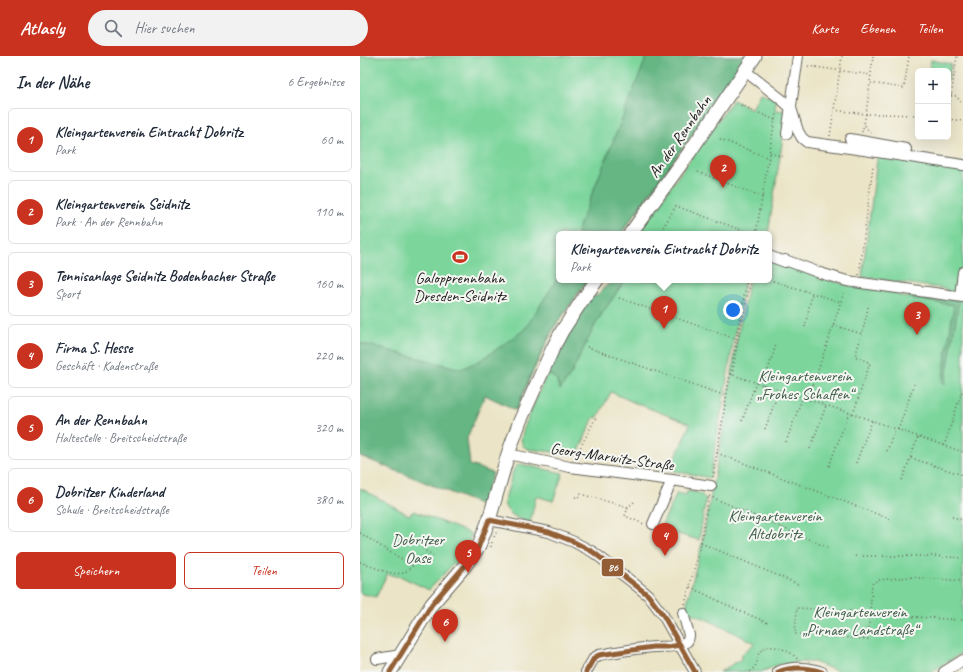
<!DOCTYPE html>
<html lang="de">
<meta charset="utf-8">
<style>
:root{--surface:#fff;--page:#f2f2f3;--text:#1f2937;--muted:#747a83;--line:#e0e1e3;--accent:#c8321e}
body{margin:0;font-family:Caveat,sans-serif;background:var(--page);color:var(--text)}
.controls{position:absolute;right:12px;top:12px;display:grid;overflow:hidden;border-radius:6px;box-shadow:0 4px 16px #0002}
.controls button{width:36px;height:36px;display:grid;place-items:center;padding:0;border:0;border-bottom:1px solid var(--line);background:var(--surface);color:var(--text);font:20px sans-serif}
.you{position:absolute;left:373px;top:254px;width:14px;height:14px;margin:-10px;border:3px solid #fff;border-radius:50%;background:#1a73e8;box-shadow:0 0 0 6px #1a73e833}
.badge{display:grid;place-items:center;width:26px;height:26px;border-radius:50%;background:var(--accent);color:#fff;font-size:13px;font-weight:700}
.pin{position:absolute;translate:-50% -33px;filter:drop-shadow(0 1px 2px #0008)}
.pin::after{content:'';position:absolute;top:21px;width:14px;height:12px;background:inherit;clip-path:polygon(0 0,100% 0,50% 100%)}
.popup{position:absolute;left:196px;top:175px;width:216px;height:52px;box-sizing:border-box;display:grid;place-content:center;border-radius:6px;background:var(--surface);filter:drop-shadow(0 1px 3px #0005);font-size:13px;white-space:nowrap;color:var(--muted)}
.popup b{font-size:15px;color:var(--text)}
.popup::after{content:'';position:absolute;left:50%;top:100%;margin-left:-8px;border:8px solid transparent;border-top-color:var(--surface)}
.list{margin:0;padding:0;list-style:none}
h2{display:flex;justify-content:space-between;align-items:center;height:52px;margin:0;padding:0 16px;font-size:17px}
h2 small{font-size:13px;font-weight:400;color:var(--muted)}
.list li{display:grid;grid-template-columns:26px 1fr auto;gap:12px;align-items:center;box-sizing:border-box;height:64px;margin:0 8px 8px;padding:0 8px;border:1px solid var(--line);border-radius:6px}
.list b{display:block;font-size:15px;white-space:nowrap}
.list p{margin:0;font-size:13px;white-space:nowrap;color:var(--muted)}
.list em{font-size:13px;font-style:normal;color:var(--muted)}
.actions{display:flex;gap:8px;padding:12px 16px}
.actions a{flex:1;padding:9px 0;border:1px solid var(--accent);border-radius:6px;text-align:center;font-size:14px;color:var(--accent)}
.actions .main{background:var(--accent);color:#fff}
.icon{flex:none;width:22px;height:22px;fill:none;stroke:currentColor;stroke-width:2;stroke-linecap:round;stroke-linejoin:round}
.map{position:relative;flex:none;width:603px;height:616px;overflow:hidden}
header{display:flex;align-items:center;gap:24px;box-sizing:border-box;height:56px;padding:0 20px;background:var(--accent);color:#fff}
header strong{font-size:19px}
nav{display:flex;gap:22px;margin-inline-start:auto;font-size:14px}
.search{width:280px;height:36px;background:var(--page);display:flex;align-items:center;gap:10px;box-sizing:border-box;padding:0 14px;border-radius:22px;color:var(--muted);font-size:15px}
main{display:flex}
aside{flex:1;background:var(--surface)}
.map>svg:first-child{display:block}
.green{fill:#7cd59b;stroke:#4c785c}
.forest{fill:#65b683;stroke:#406950}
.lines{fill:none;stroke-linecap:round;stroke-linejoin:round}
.minor-casing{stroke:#646258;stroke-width:12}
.major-casing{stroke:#646258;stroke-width:15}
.path{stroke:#646258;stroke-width:1.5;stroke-dasharray:1 3;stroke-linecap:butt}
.minor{stroke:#fff;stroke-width:10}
.major{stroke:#fff;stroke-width:13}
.bus-1-casing{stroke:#f6f6f2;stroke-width:8}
.bus-1{stroke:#935e36;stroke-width:5}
.labels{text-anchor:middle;stroke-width:4;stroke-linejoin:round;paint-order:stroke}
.street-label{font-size:16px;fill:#1c1c1c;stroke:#f6f6f2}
.poi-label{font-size:16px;fill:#1c1c1c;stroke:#f6f6f2}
.park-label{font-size:16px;fill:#3e5d48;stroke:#f6f6f2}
.line-badge{stroke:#f6f6f2;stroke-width:1.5}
.badge-label{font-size:11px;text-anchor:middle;font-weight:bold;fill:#fff}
</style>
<header>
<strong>Atlasly</strong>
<div class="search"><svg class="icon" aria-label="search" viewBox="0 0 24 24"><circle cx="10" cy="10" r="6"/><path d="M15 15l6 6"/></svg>Hier suchen</div>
<nav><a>Karte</a><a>Ebenen</a><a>Teilen</a></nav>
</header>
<main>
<aside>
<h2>In der Nähe<small>6 Ergebnisse</small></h2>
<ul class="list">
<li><span class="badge">1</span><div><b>Kleingartenverein Eintracht Dobritz</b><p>Park</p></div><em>60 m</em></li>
<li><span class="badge">2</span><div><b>Kleingartenverein Seidnitz</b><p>Park · An der Rennbahn</p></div><em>110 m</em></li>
<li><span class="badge">3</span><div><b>Tennisanlage Seidnitz Bodenbacher Straße</b><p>Sport</p></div><em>160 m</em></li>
<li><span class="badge">4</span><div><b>Firma S. Hesse</b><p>Geschäft · Kadenstraße</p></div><em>220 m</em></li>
<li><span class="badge">5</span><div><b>An der Rennbahn</b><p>Haltestelle · Breitscheidstraße</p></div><em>320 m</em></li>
<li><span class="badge">6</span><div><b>Dobritzer Kinderland</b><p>Schule · Breitscheidstraße</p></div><em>380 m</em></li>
</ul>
<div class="actions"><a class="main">Speichern</a><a>Teilen</a></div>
</aside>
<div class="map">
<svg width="603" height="616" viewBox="0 0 603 616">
<rect width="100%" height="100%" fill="#f6f6f2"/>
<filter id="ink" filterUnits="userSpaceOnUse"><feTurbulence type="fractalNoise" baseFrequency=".025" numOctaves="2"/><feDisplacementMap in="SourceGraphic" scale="8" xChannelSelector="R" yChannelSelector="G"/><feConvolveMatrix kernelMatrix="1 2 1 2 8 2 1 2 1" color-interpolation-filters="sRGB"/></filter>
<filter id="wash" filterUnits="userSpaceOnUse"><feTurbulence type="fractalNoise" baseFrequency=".012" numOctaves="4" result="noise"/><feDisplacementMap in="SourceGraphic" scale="16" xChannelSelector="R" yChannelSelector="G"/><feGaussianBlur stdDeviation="0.9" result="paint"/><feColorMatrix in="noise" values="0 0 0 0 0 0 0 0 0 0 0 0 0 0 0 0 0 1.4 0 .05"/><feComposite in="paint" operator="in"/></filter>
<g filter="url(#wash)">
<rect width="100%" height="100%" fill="#ebe4c6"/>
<g class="green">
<polygon points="0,0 386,0 375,19 261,178 199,178 199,224 228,224 194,272 171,320 157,354 126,337 0,397"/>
<polygon points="571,4 591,8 588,25 588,15 569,15"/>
<polygon points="400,36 416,44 415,54 427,55 408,178 277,178 373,44 392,53"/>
<polygon points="518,96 603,107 603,596 571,616 480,616 454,606 439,606 418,609 401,616 360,616 381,603 382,598 395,587 344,562 325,555 342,487 362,379 377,283 389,224 409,224 409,205 486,229 535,237 543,241 584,248 587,233 502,221"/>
<polygon points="265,224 385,224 374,282 350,422 310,414 330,368 273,346 251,336 237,362 234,361 217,399 168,393 163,390 161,383 164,372 187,317 196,323 200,333 211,318 237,265"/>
<path d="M 160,408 L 203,417 L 193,445 L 176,440 L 170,467 C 159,462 147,460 144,447 L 153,415 L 156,410 Z"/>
<polygon points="0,432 49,459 54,455 112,478 105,493 98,504 91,510 69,534 42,521 35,520 27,518 16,541 0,537"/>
<polygon points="327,435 340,437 346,443 339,484 300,473 317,437 326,439"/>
</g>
<g class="forest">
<polygon points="287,0 386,0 374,19 260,178 216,178"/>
<polygon points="199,217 199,224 227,224 194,271 170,320 156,354 125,339 107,382 110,409 133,417 121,449 0,400 0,287 101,313 121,304 164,274 194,228"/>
<polygon points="252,224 265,224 237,265 211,318 200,334 196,323 187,317 209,276 230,242 236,240"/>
<polygon points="550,237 599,245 585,328 582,327 594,249 549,242"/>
</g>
</g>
<g filter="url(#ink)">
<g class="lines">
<g class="minor-casing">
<g id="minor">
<polyline points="385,15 421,43 431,52 438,75 442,82 447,86 504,94 603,109"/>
<polyline points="427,78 438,0"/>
<polyline points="490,83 546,93"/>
<polyline points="409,200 425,206 425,204 460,217 487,225 603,241"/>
<polyline points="600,240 603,216"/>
<polyline points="148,398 210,411 312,424 351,430"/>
<polyline points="129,464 189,476 214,486 233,496 272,526 288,539 303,559 335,616"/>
<polyline points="293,468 312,424"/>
<polyline points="17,603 41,599"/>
<path d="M 226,616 L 234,602 L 239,599 C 257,596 276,592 295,591 C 303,590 311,592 319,589 C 325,588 329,585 329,579 L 323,557"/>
<path d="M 418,616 C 431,610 449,611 462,616"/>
<polyline points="584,616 603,604"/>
</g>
</g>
<g class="major-casing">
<g id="major">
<polyline points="270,178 329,97 395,0"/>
<polyline points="30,616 72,548 103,512 118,492 129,464 148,398 160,365 193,292 202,275 223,243 237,224"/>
</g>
</g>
<g class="path">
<polyline points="513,0 510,27 544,32 549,0"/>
<polyline points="448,10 511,19"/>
<polyline points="591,39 596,40 603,48"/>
<polyline points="381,49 415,64"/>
<polyline points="474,54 506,58 510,27"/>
<polyline points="588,61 597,0"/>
<polyline points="588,63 603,65"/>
<polyline points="502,76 504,68"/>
<polyline points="510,77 504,68 506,58 521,58 558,59"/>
<polyline points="470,80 482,0"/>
<polyline points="585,82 585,81"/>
<polyline points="360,83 409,102"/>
<polyline points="410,97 424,101"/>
<polyline points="338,116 403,141"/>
<polyline points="299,178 316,150 392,178"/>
<polyline points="396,178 416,57"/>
<polyline points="499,219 513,110"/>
<polyline points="380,224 387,226"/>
<polyline points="413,225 481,246"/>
<polyline points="259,242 376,283"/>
<polyline points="473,269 502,278"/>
<polyline points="445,271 452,237"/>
<polyline points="227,291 366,340"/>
<polyline points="370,318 493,358 603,396"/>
<polyline points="372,319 379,278 391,224"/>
<polyline points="403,329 416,289"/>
<polyline points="448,344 485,234"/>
<polyline points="493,358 510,307 495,300 502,278 509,248"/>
<polyline points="382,365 396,327"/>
<polyline points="405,373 419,334"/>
<polyline points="538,374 554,328"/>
<polyline points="426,386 442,343"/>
<polyline points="584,390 602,335"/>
<polyline points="450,393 466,350"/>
<polyline points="527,395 535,373"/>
<polyline points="357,397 530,463"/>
<polyline points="215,402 236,361"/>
<polyline points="551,402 603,419"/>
<polyline points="496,407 512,365"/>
<polyline points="469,410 489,357"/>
<polyline points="353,421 376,283 387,224"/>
<polyline points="542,424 558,381"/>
<polyline points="349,440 469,492"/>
<polyline points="215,441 218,442 220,438 268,451"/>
<polyline points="274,446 268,451 265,460 284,468"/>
<polyline points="592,461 603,464"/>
<polyline points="0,477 33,498 53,509"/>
<polyline points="134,481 136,477 139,475"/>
<polyline points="54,484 66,495 73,499"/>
<polyline points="341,487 440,529"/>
<polyline points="131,491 132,486"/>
<polyline points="495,500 571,500 603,502"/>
<path d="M 0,506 C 12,510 31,520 43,517 C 48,515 53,509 58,505"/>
<polyline points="330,531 367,549 408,567"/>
<polyline points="325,548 341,487 349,439"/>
<polyline points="602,564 556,561 510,556 437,552 435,578 508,583 510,556 512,528 518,524 550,521 603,525"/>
<path d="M 390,616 C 393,613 396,610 397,606 C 398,603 397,600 399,597 C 407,584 431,594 438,604"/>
</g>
<use href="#minor" class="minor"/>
<use href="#major" class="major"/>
<g class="bus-1-casing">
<g id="bus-1">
<polyline points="129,464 189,476 214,486 233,496 288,539 303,559 335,616"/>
<polyline points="30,616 72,548 103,512 118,492 129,464"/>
<polyline points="226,616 234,602 239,599 293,591 308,591 320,589"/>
<path d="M 418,616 C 433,610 447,611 462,616"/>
</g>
</g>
<use href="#bus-1" class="bus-1"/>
</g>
</g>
<defs>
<g id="stadium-bare" transform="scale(1.2)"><path d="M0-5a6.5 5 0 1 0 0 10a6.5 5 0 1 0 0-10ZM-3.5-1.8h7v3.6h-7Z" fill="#c8321e" stroke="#f6f6f2" stroke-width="2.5" paint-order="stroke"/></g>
</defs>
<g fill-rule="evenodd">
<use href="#stadium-bare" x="100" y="201"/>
</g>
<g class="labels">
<g class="street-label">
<text transform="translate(319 80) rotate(-55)" y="6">An der Rennbahn</text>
<text transform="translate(252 400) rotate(8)" y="6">Georg-Marwitz-Straße</text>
</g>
<g class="poi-label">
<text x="100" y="227">Galopprennbahn<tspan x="100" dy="18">Dresden-Seidnitz</tspan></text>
</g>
<g class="park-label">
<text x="445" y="325">Kleingartenverein<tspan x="445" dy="18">„Frohes Schaffen“</tspan></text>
<text x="415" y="465">Kleingartenverein<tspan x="415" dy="18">Altdobritz</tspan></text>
<text x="58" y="489">Dobritzer<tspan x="58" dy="18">Oase</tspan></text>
<text x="500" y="561">Kleingartenverein<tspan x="500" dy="18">„Pirnaer Landstraße“</tspan></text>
</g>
</g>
<rect class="line-badge" x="241" y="502" width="23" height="19" rx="4" fill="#935e36"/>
<g class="badge-label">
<text x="253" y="515">86</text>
</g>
</svg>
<div class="controls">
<button>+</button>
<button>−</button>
</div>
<div class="you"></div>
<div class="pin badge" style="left:304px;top:273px">1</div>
<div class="popup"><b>Kleingartenverein Eintracht Dobritz</b>Park</div>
<div class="pin badge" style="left:363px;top:132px">2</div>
<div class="pin badge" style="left:557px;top:279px">3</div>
<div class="pin badge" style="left:305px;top:500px">4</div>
<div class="pin badge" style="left:108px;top:517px">5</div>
<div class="pin badge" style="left:85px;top:586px">6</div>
</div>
</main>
